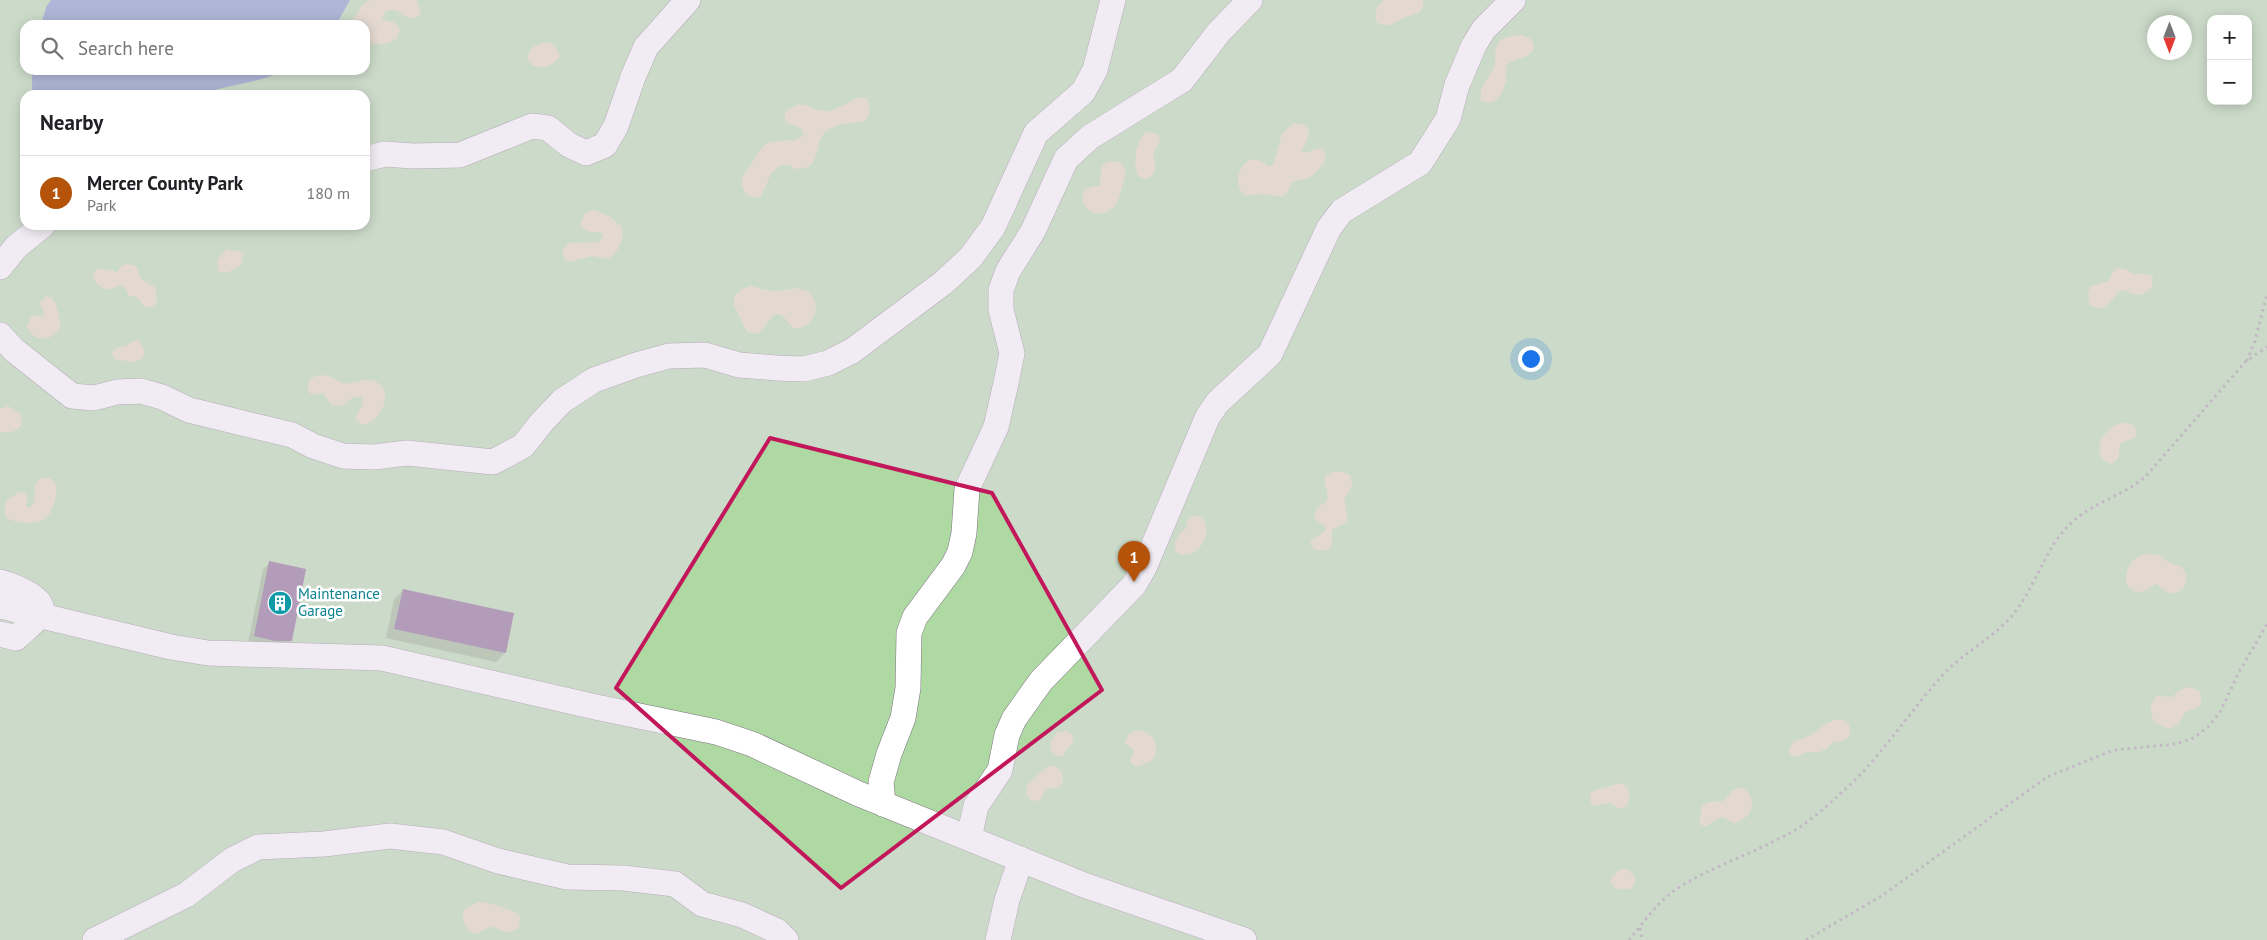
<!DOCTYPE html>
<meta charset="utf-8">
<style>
:root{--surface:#fff;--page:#f2f2f2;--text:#202124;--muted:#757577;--line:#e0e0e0;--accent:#b45309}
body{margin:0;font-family:"PT Sans",sans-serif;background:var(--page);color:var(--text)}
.controls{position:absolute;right:15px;top:15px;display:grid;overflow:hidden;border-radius:10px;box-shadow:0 2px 12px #0003}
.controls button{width:45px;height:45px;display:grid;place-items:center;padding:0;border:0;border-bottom:1px solid var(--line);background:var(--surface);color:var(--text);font:25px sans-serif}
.compass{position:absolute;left:2147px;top:15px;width:45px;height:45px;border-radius:50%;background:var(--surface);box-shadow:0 2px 12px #0003;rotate:180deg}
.you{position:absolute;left:1530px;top:358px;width:18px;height:18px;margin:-12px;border:4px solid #fff;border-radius:50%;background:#1a73e8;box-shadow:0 0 0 8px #1a73e833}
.badge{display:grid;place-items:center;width:32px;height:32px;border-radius:50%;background:var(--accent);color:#fff;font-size:16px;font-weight:700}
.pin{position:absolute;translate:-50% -41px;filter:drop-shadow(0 1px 2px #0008)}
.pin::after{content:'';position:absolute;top:26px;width:18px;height:15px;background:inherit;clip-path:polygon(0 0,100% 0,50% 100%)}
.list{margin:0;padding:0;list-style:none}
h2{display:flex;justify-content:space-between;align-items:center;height:65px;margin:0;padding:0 20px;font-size:21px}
h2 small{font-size:16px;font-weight:400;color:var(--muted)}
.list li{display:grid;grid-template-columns:32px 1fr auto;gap:15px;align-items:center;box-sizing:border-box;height:75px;padding:0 20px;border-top:1px solid var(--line)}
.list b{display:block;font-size:19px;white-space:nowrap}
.list p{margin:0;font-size:16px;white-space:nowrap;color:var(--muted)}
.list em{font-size:16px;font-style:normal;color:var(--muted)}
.icon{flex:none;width:28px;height:28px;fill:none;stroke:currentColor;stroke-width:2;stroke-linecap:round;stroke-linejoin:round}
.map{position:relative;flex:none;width:2267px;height:940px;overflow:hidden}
.search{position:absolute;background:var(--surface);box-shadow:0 2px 12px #0003;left:20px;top:20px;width:350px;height:55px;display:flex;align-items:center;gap:12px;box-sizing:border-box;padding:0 18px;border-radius:15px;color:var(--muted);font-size:19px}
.panel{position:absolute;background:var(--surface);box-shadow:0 2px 12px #0003;left:20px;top:90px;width:350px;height:140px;border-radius:15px}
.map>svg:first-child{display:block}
.green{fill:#aed9a2;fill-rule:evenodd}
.sand{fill:#e0d6b2}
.water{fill:#6987bf}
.shadow{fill:#0003}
.building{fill:#754f82}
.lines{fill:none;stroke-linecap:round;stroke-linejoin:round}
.minor-casing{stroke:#7d747f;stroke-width:26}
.path{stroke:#958d97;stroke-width:3;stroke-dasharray:2.5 4;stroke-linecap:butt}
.minor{stroke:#fff;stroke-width:25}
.marked{fill:none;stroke:#c2185b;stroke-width:4;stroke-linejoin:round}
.labels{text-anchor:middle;stroke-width:5;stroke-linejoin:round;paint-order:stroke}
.culture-label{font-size:15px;fill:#0d838f;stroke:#fff;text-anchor:start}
</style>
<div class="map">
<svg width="2267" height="940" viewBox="0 0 2267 940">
<rect width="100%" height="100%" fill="#e6dce9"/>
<path class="green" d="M 0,0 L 2267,0 L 2267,940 L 0,940 ZM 2211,19 L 2248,19 L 2248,101 L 2211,101 ZM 2154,22 L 2184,22 L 2184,52 L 2154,52 ZM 25,25 L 365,25 L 365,70 L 25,70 ZM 25,95 L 365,95 L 365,225 L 25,225 Z"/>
<g class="sand">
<path d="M 371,0 L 417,0 L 421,12 C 413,24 405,16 396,10 L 386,11 L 382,19 L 395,23 L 400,29 L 397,38 L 387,44 L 365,43 L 365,25 L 349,25 L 363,4 Z"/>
<path d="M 1384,0 L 1423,0 C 1425,13 1416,14 1406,17 C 1394,21 1391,29 1377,23 C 1374,14 1376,6 1384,0 Z"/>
<path d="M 1520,35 L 1530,38 C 1544,59 1512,57 1507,65 C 1505,69 1507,75 1506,80 C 1503,93 1495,109 1481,100 C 1478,89 1489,77 1494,67 C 1497,59 1493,52 1498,44 C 1503,36 1511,36 1520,35 Z"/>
<path d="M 549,42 L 555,46 L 560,56 C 553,68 535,73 527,59 C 529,47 538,43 549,42 Z"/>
<path d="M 862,97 L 867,98 C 870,107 871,113 866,120 C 853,124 839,123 828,130 C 816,137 820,158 809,167 L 794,169 L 789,165 L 781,165 L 771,173 L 761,197 L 755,198 L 747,195 C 735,178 747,172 754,160 C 757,155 762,147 766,144 C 779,137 793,145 804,135 L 801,128 L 785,122 L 785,112 C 805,96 808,111 826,111 C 840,111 849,99 862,97 Z"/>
<path d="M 1293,123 L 1303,124 C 1316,133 1304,141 1302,152 C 1309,155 1315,146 1323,149 L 1326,156 L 1324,163 L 1310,178 L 1292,182 L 1287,193 L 1281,197 L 1264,194 L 1245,196 C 1233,184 1237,166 1252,159 L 1262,161 L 1268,166 L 1273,165 L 1282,134 Z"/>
<path d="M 1147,132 L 1156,133 L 1161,140 L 1153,154 L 1156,166 L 1153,175 L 1146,179 L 1138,176 C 1133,163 1135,141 1147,132 Z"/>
<path d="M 1113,161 L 1121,163 L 1126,170 L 1119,198 L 1115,206 L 1107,212 L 1096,214 C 1084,208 1079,203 1085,189 L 1100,185 L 1101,168 L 1106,162 Z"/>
<path d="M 594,210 L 609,216 L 622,227 C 625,240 618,253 607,259 L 592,256 L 569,262 L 565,260 L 562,252 L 569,243 L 599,242 L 603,237 L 600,232 C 592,232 584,233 580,224 L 585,213 Z"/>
<polygon points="227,249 244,253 241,265 227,273 219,272 217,260"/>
<polygon points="128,264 136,266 141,279 155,287 157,302 153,306 145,308 137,297 129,296 126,289 121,285 109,290 99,286 93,278 94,272 99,268 117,272 121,266"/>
<path d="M 2121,268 L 2126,269 L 2135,275 L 2142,273 L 2153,276 L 2152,287 C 2141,298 2136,296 2124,290 L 2118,292 C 2110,303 2104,314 2089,305 L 2088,292 L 2091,286 L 2108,281 L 2115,269 Z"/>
<path d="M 751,286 L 774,292 L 796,288 L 810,292 L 816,305 C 815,320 808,329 793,328 L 783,316 L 776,314 C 764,321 765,338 747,332 L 734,305 L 734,297 L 740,290 Z"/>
<path d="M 46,296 L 52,298 L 56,304 L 61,326 C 54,342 33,343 27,326 L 31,317 L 35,315 L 45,317 L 40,302 Z"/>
<path d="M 135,340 L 139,340 L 145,352 L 142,359 L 133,362 L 115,359 L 112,353 C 116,346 118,348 125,346 C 129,345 131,342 135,340 Z"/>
<path d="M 317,375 L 329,376 L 345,384 C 361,381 375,374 385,391 C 387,407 377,423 361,425 L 355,419 L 363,403 L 361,397 L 353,397 L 342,406 L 332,405 L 323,393 L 313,395 L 307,391 L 309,380 Z"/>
<path d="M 8,406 L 21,414 L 22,424 C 16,433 9,433 0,432 L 0,409 Z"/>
<path d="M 2122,422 L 2134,426 L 2136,432 L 2135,437 C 2131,440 2124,441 2121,444 C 2117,449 2121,458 2115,462 C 2101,470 2085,438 2122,422 Z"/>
<path d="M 1332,472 L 1344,472 L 1350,475 C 1355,487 1349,490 1344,500 L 1348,521 L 1332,530 L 1332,545 L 1328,550 L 1315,550 L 1310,544 L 1312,540 L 1326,530 L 1325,526 L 1316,520 L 1314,516 L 1317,508 L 1327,501 C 1329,492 1323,485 1325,476 Z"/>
<path d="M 42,478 L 50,478 L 57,486 C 55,506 51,525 25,523 C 18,522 12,521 6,517 L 4,510 L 7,500 L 19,492 L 25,493 L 28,499 L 26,506 L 29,508 C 37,502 34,493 35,484 Z"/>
<path d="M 1194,515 L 1203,518 C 1213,534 1200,557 1180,555 L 1176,552 C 1173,540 1178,535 1186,528 L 1188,519 Z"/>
<path d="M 2148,554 C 2162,554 2159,556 2169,562 C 2174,565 2179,564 2183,569 C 2192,580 2181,598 2167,592 C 2163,590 2160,587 2157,584 C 2150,585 2147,592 2139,592 C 2120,590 2124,566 2136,558 C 2139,556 2144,555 2148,554 Z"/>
<path d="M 2189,687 C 2202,690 2205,697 2198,708 L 2185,712 L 2178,725 L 2169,729 L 2154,722 C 2149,710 2149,705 2157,696 L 2172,697 L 2180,690 Z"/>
<path d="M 1835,720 L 1844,720 L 1849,723 L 1850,735 L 1845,740 L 1831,743 L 1827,749 L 1819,752 L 1806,752 L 1798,757 L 1792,756 L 1788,751 L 1794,741 C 1814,738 1818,725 1835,720 Z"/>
<path d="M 1137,730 C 1150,731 1156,739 1157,752 L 1152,761 L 1136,767 L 1130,762 L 1134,750 L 1125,743 L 1128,735 Z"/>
<polygon points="1067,731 1072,735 1074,741 1062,756 1057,756 1050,749 1051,740 1057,733"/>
<polygon points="1048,766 1056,767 1062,772 1063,782 1058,788 1046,789 1040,801 1031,800 1026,795 1027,785"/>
<path d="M 1622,783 C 1631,789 1631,797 1627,806 C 1619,811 1617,807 1610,803 L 1595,806 L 1591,803 L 1590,795 L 1594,790 Z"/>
<path d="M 1740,787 C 1760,796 1753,820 1733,823 C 1718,814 1720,817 1707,826 L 1701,825 L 1699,820 L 1702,806 L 1709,802 L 1723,801 L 1733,790 Z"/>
<path d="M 1621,869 L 1627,869 L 1635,877 L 1635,883 L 1632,888 C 1623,890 1615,891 1610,882 L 1612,877 Z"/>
<path d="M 479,902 C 488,902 516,910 520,917 L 519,927 C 508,937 502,931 491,926 L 476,934 C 464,930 461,921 464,909 Z"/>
</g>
<g class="water">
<polygon points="51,0 350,0 336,25 41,25 46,7"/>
<path d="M 32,70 L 285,70 C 258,84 228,84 200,95 L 32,95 Z"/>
</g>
<g class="shadow">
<polygon points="270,563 291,640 284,647 248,643 263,569"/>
<polygon points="403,590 513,614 505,653 496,662 386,638 394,599"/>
</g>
<g class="building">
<polygon points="269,561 306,569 292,641 275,641 254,636"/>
<polygon points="403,589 514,613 506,653 394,629"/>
</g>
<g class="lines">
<g class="minor-casing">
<g id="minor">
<polyline points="365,159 385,154 413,156 460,155 532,126 548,128 569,145 586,153 605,145 616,126 633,77 646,47 688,0"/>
<polyline points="0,267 16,247 43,225"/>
<polyline points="0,335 14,350 72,396 94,398 117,392 141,391 162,397 189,410 292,435 313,446 343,456 374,457 407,453 493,462 523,446 542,422 562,401 594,380 636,365 669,356 705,355 739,365 777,368 804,369 828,363 852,351 943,283 971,257 993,227 1036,133 1083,92 1095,70 1113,0"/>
<path d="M 0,582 C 11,585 52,599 39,616 C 33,624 23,631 16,638 L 0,634"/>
<polyline points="0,606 171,647 208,653 382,658 591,706 716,732 752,744 859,794 1084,885 1244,940"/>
<polyline points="883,804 881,782 889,754 903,718 908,688 909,633 915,617 953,566 960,552 964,533 967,489 996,427 1006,383 1012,353 1001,310 1001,290 1008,271 1033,231 1066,159 1090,137 1182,80 1219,32 1250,0"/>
<polyline points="969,838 976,806 1000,770 1007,735 1014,719 1041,681 1134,585 1144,568 1208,416 1218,402 1270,354 1329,228 1342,211 1420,163 1448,119 1457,85 1474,45 1484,29 1513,0"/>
<polyline points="95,940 186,895 232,860 258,847 324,844 390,836 443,842 498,861 567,877 623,878 675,884 702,904 742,915 777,931 786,940"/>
<polyline points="998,940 1007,900 1021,859"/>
</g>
</g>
<g class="path">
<polyline points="2247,361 2255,341 2267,294"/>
<polyline points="1640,928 1642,940"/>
<path d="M 1629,940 C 1644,922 1658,901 1678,888 C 1713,866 1754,853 1790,833 C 1808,823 1825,808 1840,794 C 1879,760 1907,715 1941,677 C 1961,654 1990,640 2010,618 C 2037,588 2044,544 2077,518 C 2098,501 2126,494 2147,475 L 2246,361 L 2267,347"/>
<polyline points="1806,940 1883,895 2047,777 2114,750 2176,744 2193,738 2208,727 2220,712 2239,672 2267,624"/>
</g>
<use href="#minor" class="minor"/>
</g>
<path d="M0 0H2267V940H0ZM 770,438 L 992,493 L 1102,690 L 841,888 L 616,688 Z" fill="#e6dce9" fill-opacity=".55" fill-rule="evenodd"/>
<path class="marked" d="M 770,438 L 992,493 L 1102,690 L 841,888 L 616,688 Z"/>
<defs>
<g id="building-disc" transform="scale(1.25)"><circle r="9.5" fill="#0f9aa8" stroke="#fff"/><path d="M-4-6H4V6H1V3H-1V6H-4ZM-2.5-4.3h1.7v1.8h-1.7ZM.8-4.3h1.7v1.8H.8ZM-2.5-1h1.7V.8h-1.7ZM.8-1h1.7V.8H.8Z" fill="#fff"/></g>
</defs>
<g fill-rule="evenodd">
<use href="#building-disc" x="280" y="603"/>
</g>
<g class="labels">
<g class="culture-label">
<text x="298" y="599">Maintenance<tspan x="298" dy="17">Garage</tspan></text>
</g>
</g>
</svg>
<div class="controls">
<button>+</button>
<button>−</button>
</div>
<svg class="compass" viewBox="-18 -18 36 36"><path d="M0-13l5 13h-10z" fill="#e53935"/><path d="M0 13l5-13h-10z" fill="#757577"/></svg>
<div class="you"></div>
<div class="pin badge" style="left:1134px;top:582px">1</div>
<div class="search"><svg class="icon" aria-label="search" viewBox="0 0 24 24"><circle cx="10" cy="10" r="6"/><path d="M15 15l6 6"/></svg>Search here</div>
<section class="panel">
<h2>Nearby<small></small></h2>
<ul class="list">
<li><span class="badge">1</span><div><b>Mercer County Park</b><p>Park</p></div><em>180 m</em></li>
</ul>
</section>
</div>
